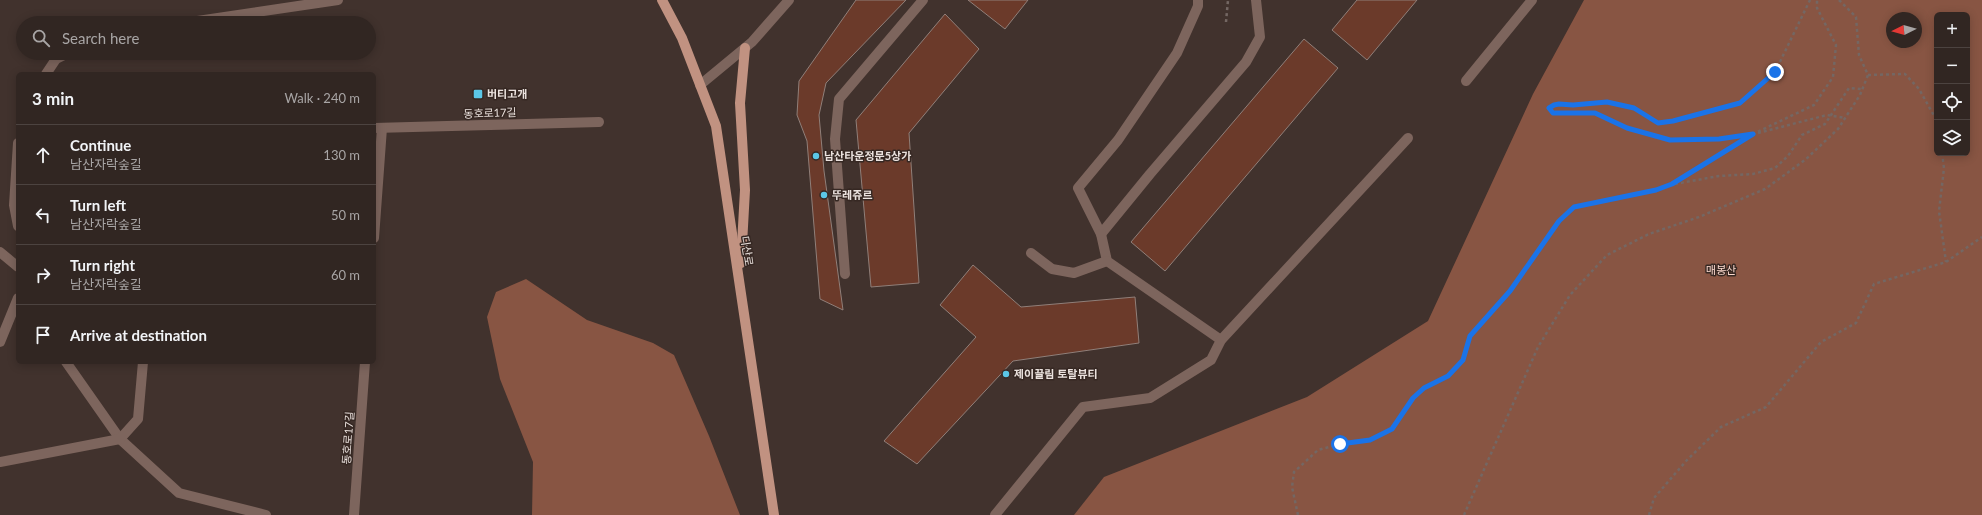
<!DOCTYPE html>
<meta charset="utf-8">
<style>
:root{--surface:#312622;--page:#392e2a;--text:#f1f3f6;--muted:#a8a5a5;--line:#4c4340}
body{margin:0;font-family:Lato,"Noto Sans KR",sans-serif;background:var(--page);color:var(--text)}
.controls{position:absolute;right:12px;top:12px;display:grid;overflow:hidden;border-radius:6px;box-shadow:0 2px 10px #0003}
.controls button{width:36px;height:36px;display:grid;place-items:center;padding:0;border:0;border-bottom:1px solid var(--line);background:var(--surface);color:var(--text);font:20px sans-serif}
.compass{position:absolute;left:1886px;top:12px;width:36px;height:36px;border-radius:50%;background:var(--surface);box-shadow:0 2px 10px #0003;rotate:265deg}
.stop{position:absolute;width:12px;height:12px;margin:-9px;border:3px solid #1a73e8;border-radius:50%;background:#fff}
.stop.end{background:#1a73e8;border-color:#fff;box-shadow:0 1px 4px #0008}
.list{margin:0;padding:0;list-style:none}
h2{display:flex;justify-content:space-between;align-items:center;height:52px;margin:0;padding:0 16px;font-size:17px}
h2 small{font-size:13px;font-weight:400;color:var(--muted)}
.list li{display:grid;grid-template-columns:26px 1fr auto;gap:12px;align-items:center;box-sizing:border-box;height:60px;padding:0 16px;border-top:1px solid var(--line)}
.list b{display:block;font-size:15px;white-space:nowrap}
.list p{margin:0;font-size:13px;white-space:nowrap;color:var(--muted)}
.list em{font-size:13px;font-style:normal;color:var(--muted)}
.icon{flex:none;width:22px;height:22px;fill:none;stroke:currentColor;stroke-width:2;stroke-linecap:round;stroke-linejoin:round}
.map{position:relative;flex:none;width:1982px;height:515px;overflow:hidden}
.search{position:absolute;background:var(--surface);box-shadow:0 2px 10px #0003;left:16px;top:16px;width:360px;height:44px;display:flex;align-items:center;gap:10px;box-sizing:border-box;padding:0 14px;border-radius:22px;color:var(--muted);font-size:15px}
.panel{position:absolute;background:var(--surface);box-shadow:0 2px 10px #0003;left:16px;top:72px;width:360px;height:292px;border-radius:6px}
.map>svg:first-child{display:block}
.forest{fill:#885543;fill-rule:evenodd}
.building{fill:#6b3a2a;stroke:#907f79}
.lines{fill:none;stroke-linecap:round;stroke-linejoin:round}
.path{stroke:#746763;stroke-width:2.5;stroke-dasharray:3 3;stroke-linecap:butt}
.minor{stroke:#7d655d;stroke-width:10}
.major{stroke:#c19281;stroke-width:10}
.route{stroke:#1a73e8;stroke-width:5}
.poi-dot{fill:#5bc7e7;stroke:#362823;stroke-width:1.5}
.labels{text-anchor:middle;stroke-width:3;stroke-linejoin:round;paint-order:stroke}
.poi-label{font-size:11px;font-weight:bold;fill:#ebe2de;stroke:#362823;text-anchor:start}
.street-label{font-size:11px;fill:#ebe2de;stroke:#362823}
.park-label{font-size:11px;fill:#fbd8cd;stroke:#362823}
</style>
<div class="map">
<svg width="1982" height="515" viewBox="0 0 1982 515">
<rect width="100%" height="100%" fill="#41322d"/>
<g class="forest">
<path d="M 1584,0 L 1982,0 L 1982,515 L 1074,515 L 1104,477 L 1307,397 L 1428,321 L 1533,94 ZM 1937,15 L 1967,15 L 1967,153 L 1937,153 ZM 1892,18 L 1916,18 L 1916,42 L 1892,42 Z"/>
<polygon points="526,279 587,320 653,343 674,355 709,436 740,515 532,515 533,462 500,379 487,317 496,292"/>
</g>
<g class="building">
<polygon points="856,0 906,0 826,83 819,115 824,171 843,310 820,299 807,141 797,115 799,81"/>
<polygon points="968,0 1028,0 1005,29"/>
<polygon points="1357,0 1417,0 1367,60 1332,30"/>
<polygon points="945,14 979,49 909,133 919,283 871,287 856,120"/>
<polygon points="1304,39 1338,68 1165,271 1131,242"/>
<polygon points="973,265 1021,307 1135,297 1139,343 1013,361 917,464 884,441 976,337 940,305"/>
</g>
<g class="lines">
<g class="path">
<polyline points="1839,0 1856,17 1859,55 1868,75"/>
<polyline points="1226,22 1228,0"/>
<polyline points="1868,75 1905,74 1919,89 1937,121"/>
<polyline points="1758,133 1827,115 1845,118"/>
<polyline points="1752,135 1719,139 1670,140 1627,128 1595,113 1553,113 1549,108 1559,104 1573,105 1607,102 1634,108 1658,123 1673,121 1740,103 1775,72 1810,0"/>
<polyline points="1942,153 1944,168 1939,211 1946,262"/>
<polyline points="1675,184 1719,176 1753,174 1775,168 1788,156 1802,135 1825,124 1849,88 1862,89"/>
<polyline points="1298,515 1292,487 1294,472 1318,450 1340,444 1370,440 1392,429 1413,398 1424,387 1448,376 1463,360 1470,336 1510,291 1559,221 1574,207 1656,190 1672,184 1753,134 1814,105 1833,77 1836,45 1817,8 1817,0"/>
<polyline points="1464,515 1538,347 1570,295 1607,255 1649,234 1699,217 1765,189 1805,160 1838,129 1860,95 1868,75"/>
<polyline points="1649,515 1654,498 1687,460 1721,427 1766,407 1821,342 1856,323 1874,284 1946,262 1982,237"/>
</g>
<g class="minor">
<polyline points="1198,0 1198,6 1177,53 1118,140 1078,188 1101,234 1150,174 1246,62 1260,37 1256,0"/>
<polyline points="184,23 338,0"/>
<polyline points="46,74 56,59 68,53"/>
<polyline points="1466,81 1532,0"/>
<polyline points="700,85 752,42 789,0"/>
<polyline points="374,128 599,122"/>
<polyline points="18,143 14,205 18,226"/>
<polyline points="1101,234 1107,261 1221,340"/>
<polyline points="374,238 382,128"/>
<polyline points="0,252 18,267"/>
<polyline points="1031,253 1052,269 1074,273 1107,261"/>
<polyline points="845,274 835,139 839,99 923,0"/>
<polyline points="0,342 18,298"/>
<polyline points="66,362 120,439 179,493 266,515"/>
<polyline points="0,462 120,439 138,419 143,362"/>
<polyline points="354,515 365,362"/>
<polyline points="995,515 1083,407 1150,398 1211,360 1221,340 1408,138"/>
</g>
<g class="major">
<polyline points="662,0 682,38 716,126 774,515"/>
<polyline points="741,263 745,190 740,103 745,48"/>
</g>
</g>
<g class="lines">
<polyline class="route" points="1340,444 1370,440 1392,429 1413,398 1424,388 1448,376 1463,360 1470,336 1510,291 1559,221 1574,207 1656,190 1672,184 1753,134 1719,139 1670,140 1627,128 1595,113 1553,113 1549,108 1554,105 1559,104 1573,105 1607,102 1634,108 1658,123 1673,121 1740,103 1775,72"/>
</g>
<g class="poi-dot">
<rect x="473" y="89" width="10" height="10" rx="2"/>
<circle cx="816" cy="156" r="4"/>
<circle cx="824" cy="195" r="4"/>
<circle cx="1006" cy="374" r="4"/>
</g>
<g class="labels">
<g class="poi-label">
<text x="487" y="98">버티고개</text>
<text x="824" y="160">남산타운정문5상가</text>
<text x="832" y="199">뚜레쥬르</text>
<text x="1014" y="378">제이끌림 토탈뷰티</text>
</g>
<g class="street-label">
<text transform="translate(490 113) rotate(-2)" y="4">동호로17길</text>
<text transform="translate(747 251) rotate(81)" y="4">다산로</text>
<text transform="translate(348 438) rotate(-86)" y="4">동호로17길</text>
</g>
<g class="park-label">
<text x="1721" y="274">매봉산</text>
</g>
</g>
</svg>
<div class="controls">
<button>+</button>
<button>−</button>
<button><svg class="icon" aria-label="locate" viewBox="0 0 24 24"><circle cx="12" cy="12" r="6"/><path d="M12 2v4M12 18v4M2 12h4M18 12h4"/></svg></button>
<button><svg class="icon" aria-label="layers" viewBox="0 0 24 24"><path d="M12 4l9 5-9 5-9-5zM3 14l9 5 9-5"/></svg></button>
</div>
<svg class="compass" viewBox="-18 -18 36 36"><path d="M0-13l5 13h-10z" fill="#e53935"/><path d="M0 13l5-13h-10z" fill="#a8a5a5"/></svg>
<div class="stop" style="left:1340px;top:444px"></div>
<div class="stop end" style="left:1775px;top:72px"></div>
<div class="search"><svg class="icon" aria-label="search" viewBox="0 0 24 24"><circle cx="10" cy="10" r="6"/><path d="M15 15l6 6"/></svg>Search here</div>
<section class="panel">
<h2>3 min<small>Walk · 240 m</small></h2>
<ul class="list">
<li><svg class="icon" aria-label="ahead" viewBox="0 0 24 24"><path d="M12 20V5M6 11l6-6 6 6"/></svg><div><b>Continue</b><p>남산자락숲길</p></div><em>130 m</em></li>
<li><svg class="icon" aria-label="left" viewBox="0 0 24 24"><path d="M17 20v-9H6M10 6l-5 5 5 5"/></svg><div><b>Turn left</b><p>남산자락숲길</p></div><em>50 m</em></li>
<li><svg class="icon" aria-label="right" viewBox="0 0 24 24"><path d="M7 20v-9h11M14 6l5 5-5 5"/></svg><div><b>Turn right</b><p>남산자락숲길</p></div><em>60 m</em></li>
<li><svg class="icon" aria-label="arrive" viewBox="0 0 24 24"><path d="M6 21V4h12l-3 4 3 4H6"/></svg><div><b>Arrive at destination</b></div></li>
</ul>
</section>
</div>
